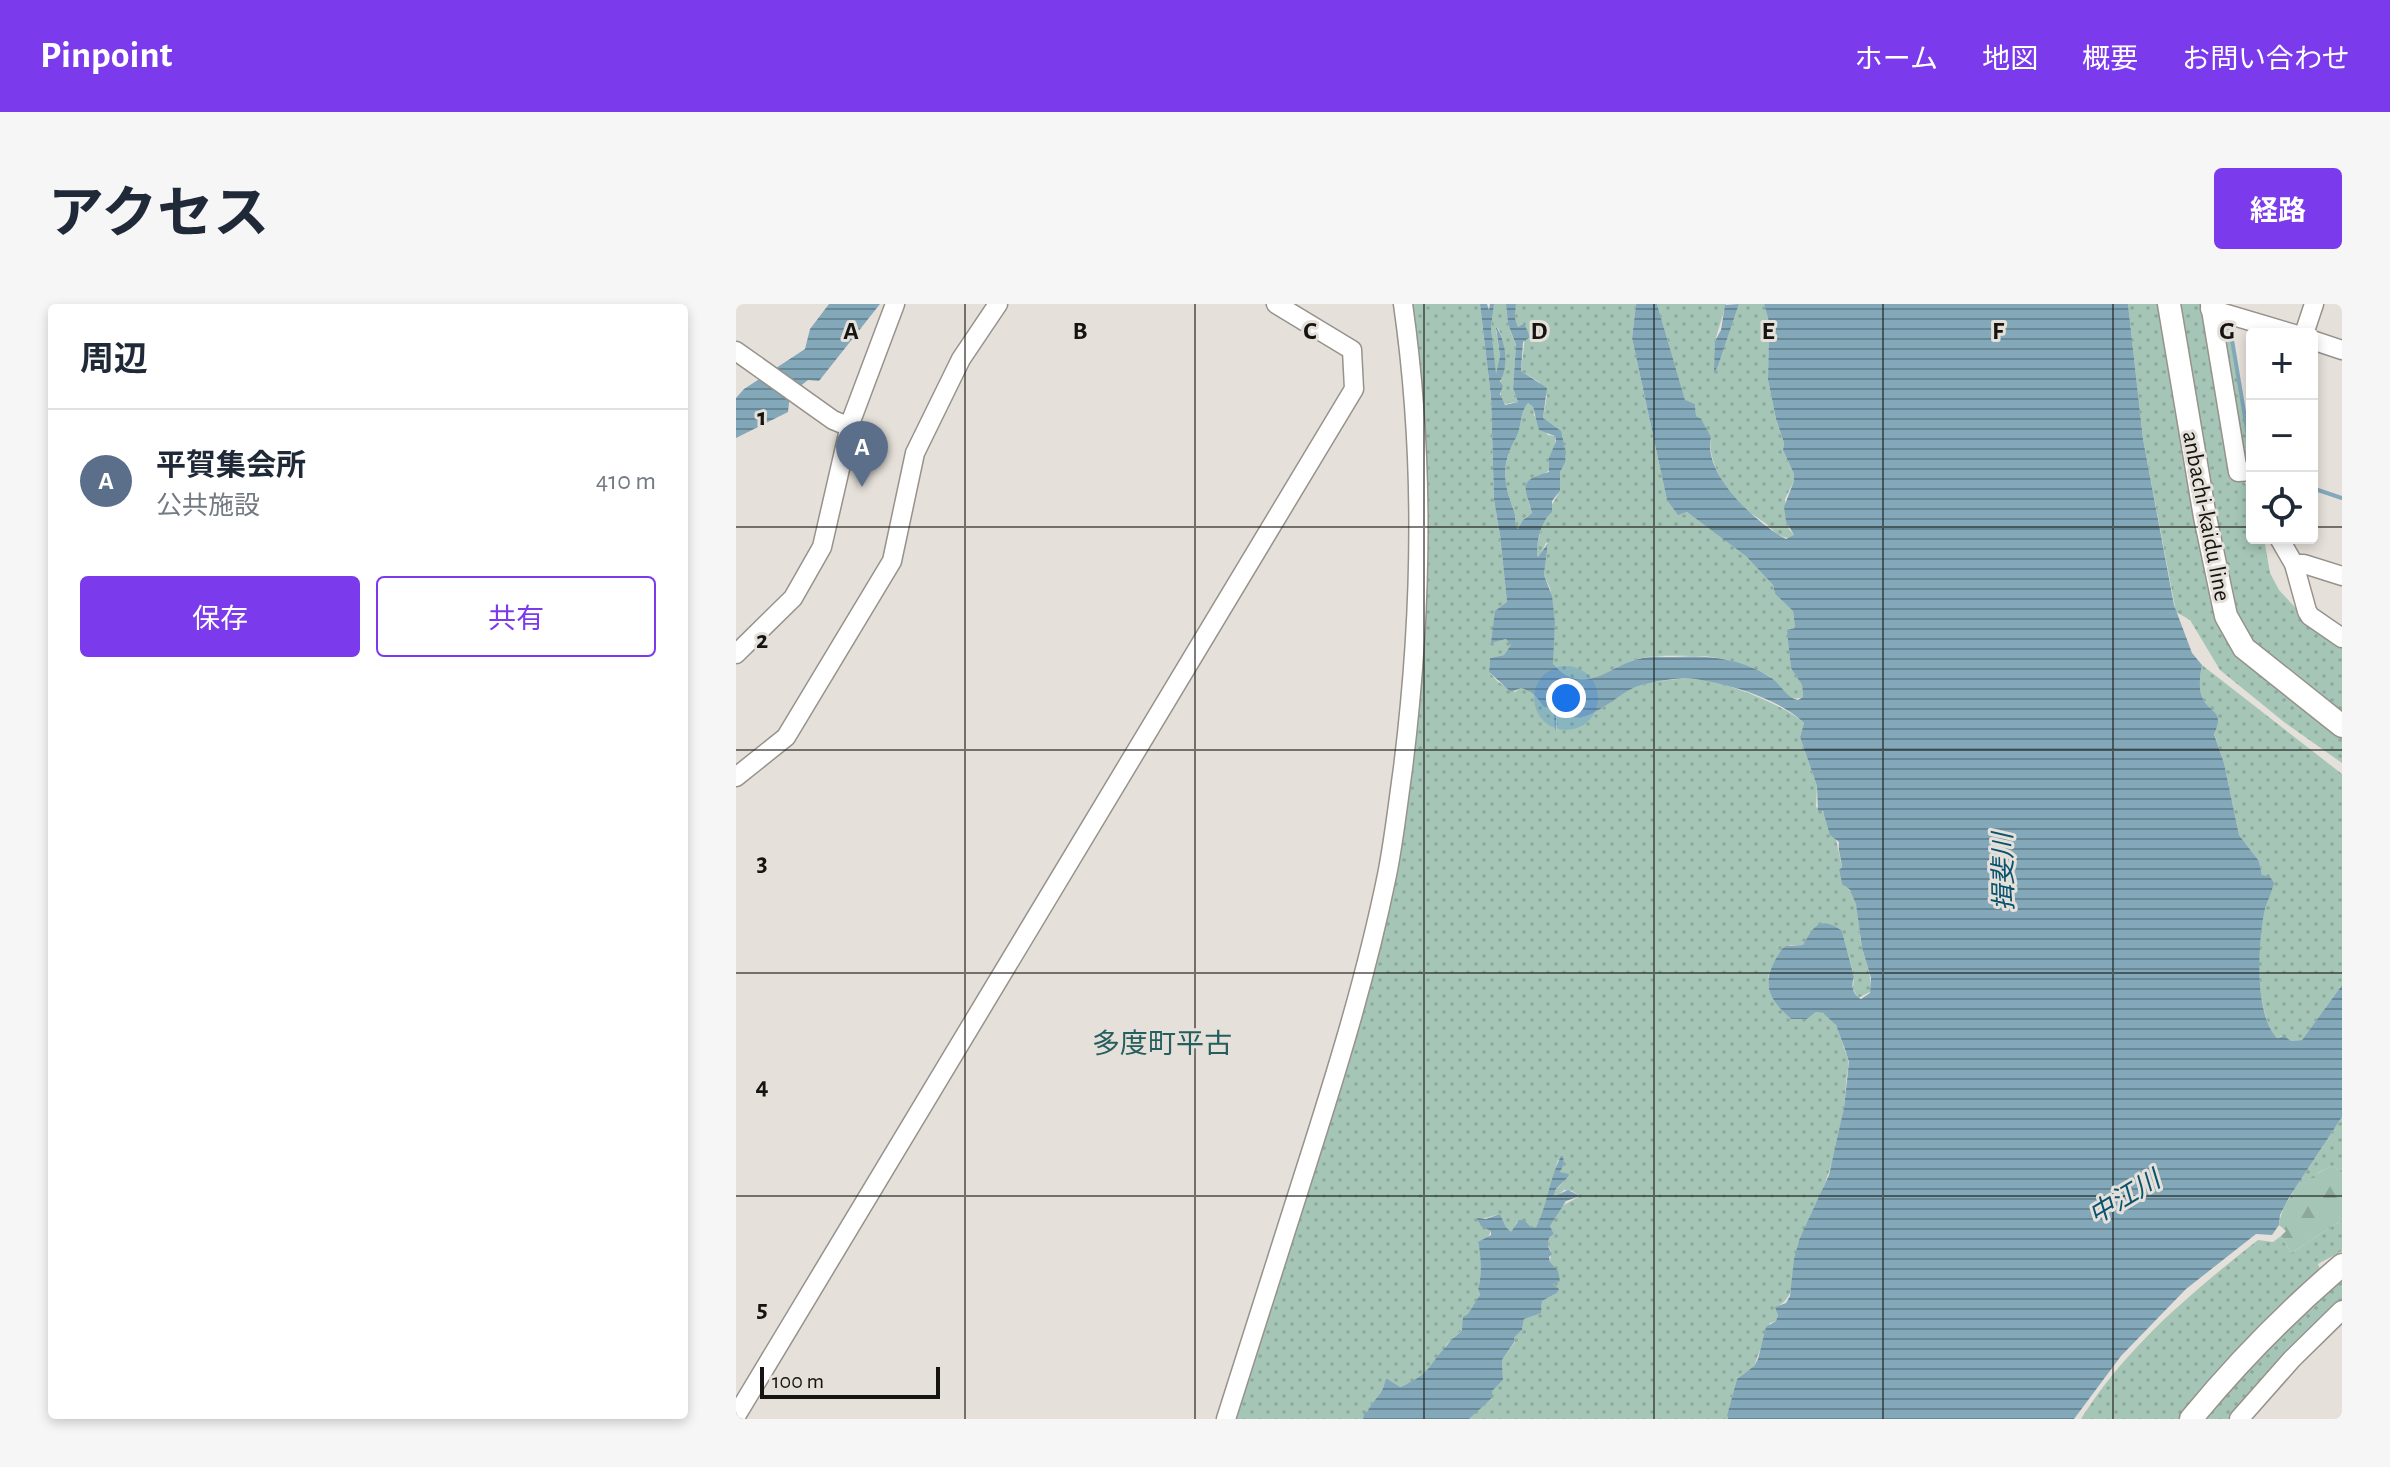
<!DOCTYPE html>
<html lang="ja">
<meta charset="utf-8">
<style>
:root{--surface:#fff;--page:#f6f6f7;--text:#1f2937;--muted:#747a83;--line:#e0e1e3;--accent:#7c3aed}
body{margin:0;font-family:"Alegreya Sans","Noto Sans JP",sans-serif;background:var(--page);color:var(--text)}
.controls{position:absolute;right:24px;top:24px;display:grid;overflow:hidden;border-radius:8px;box-shadow:0 4px 12px #0003}
.controls button{width:72px;height:72px;display:grid;place-items:center;padding:0;border:0;border-bottom:2px solid var(--line);background:var(--surface);color:var(--text);font:40px sans-serif}
.scale{position:absolute;left:24px;bottom:20px;width:180px;box-sizing:border-box;padding-left:8px;border:4px solid #161411;border-top:0;font-size:22px;line-height:28px;white-space:nowrap;color:#161411;-webkit-text-stroke:6px #e5e0d9;paint-order:stroke}
.you{position:absolute;left:830px;top:394px;width:28px;height:28px;margin:-20px;border:6px solid #fff;border-radius:50%;background:#1a73e8;box-shadow:0 0 0 12px #1a73e833}
.badge{display:grid;place-items:center;width:52px;height:52px;border-radius:50%;background:var(--accent);color:#fff;font-size:26px;font-weight:700}
.pin{position:absolute;translate:-50% -66px;filter:drop-shadow(0 2px 4px #0008)}
.pin::after{content:'';position:absolute;top:42px;width:28px;height:24px;background:inherit;clip-path:polygon(0 0,100% 0,50% 100%)}
.list{margin:0;padding:0;list-style:none}
h2{display:flex;justify-content:space-between;align-items:center;height:104px;margin:0;padding:0 32px;font-size:34px}
h2 small{font-size:26px;font-weight:400;color:var(--muted)}
.list li{display:grid;grid-template-columns:52px 1fr auto;gap:24px;align-items:center;box-sizing:border-box;height:144px;padding:0 32px;border-top:2px solid var(--line)}
.list b{display:block;font-size:30px;white-space:nowrap}
.list p{margin:0;font-size:26px;white-space:nowrap;color:var(--muted)}
.list em{font-size:26px;font-style:normal;color:var(--muted)}
.actions{display:flex;gap:16px;padding:24px 32px}
.actions a{flex:1;padding:18px 0;border:2px solid var(--accent);border-radius:8px;text-align:center;font-size:28px;color:var(--accent)}
.actions .main{background:var(--accent);color:#fff}
.icon{flex:none;width:44px;height:44px;fill:none;stroke:currentColor;stroke-width:2;stroke-linecap:round;stroke-linejoin:round}
.map{position:relative;flex:none;width:1606px;height:1115px;overflow:hidden;border-radius:8px}
header{display:flex;align-items:center;gap:48px;box-sizing:border-box;height:112px;padding:0 40px;background:var(--accent);color:#fff}
header strong{font-size:38px}
nav{display:flex;gap:44px;margin-inline-start:auto;font-size:28px}
.intro{display:flex;align-items:center;justify-content:space-between;box-sizing:border-box;height:192px;padding:0 48px}
h1{margin:0;font-size:56px}
.button{padding:20px 36px;border-radius:8px;background:var(--accent);color:#fff;font-size:28px;font-weight:700}
main{display:flex;gap:48px;padding:0 48px}
aside{flex:1;background:var(--surface);border-radius:8px;box-shadow:0 4px 12px #0003}
.map>svg:first-child{display:block}
.grass{fill:url(#grass-dots)}
.forest{fill:url(#forest-firs)}
.water{fill:url(#water-rules);fill-rule:evenodd}
.lines{fill:none;stroke-linecap:round;stroke-linejoin:round}
.stream{stroke:#82a8ba;stroke-width:4}
.minor-casing{stroke:#97928b;stroke-width:21}
.major-casing{stroke:#97928b;stroke-width:25}
.minor{stroke:#fff;stroke-width:18}
.major{stroke:#fff;stroke-width:22}
.grid{fill:none;stroke:#161411;stroke-width:2;stroke-opacity:0.55}
.labels{text-anchor:middle;stroke-width:6;stroke-linejoin:round;paint-order:stroke}
.street-label{font-size:24px;fill:#161411;stroke:#e5e0d9}
.water-label{font-size:26px;font-style:italic;fill:#08536f;stroke:#e5e0d9}
.quarter-label{font-size:28px;fill:#245e5e;stroke:#e5e0d9}
.grid-label{font-size:26px;text-anchor:middle;font-weight:bold;fill:#161411;stroke:#e5e0d9;stroke-width:6;stroke-linejoin:round;paint-order:stroke}
</style>
<header>
<strong>Pinpoint</strong>
<nav><a>ホーム</a><a>地図</a><a>概要</a><a>お問い合わせ</a></nav>
</header>
<div class="intro"><h1>アクセス</h1><a class="button">経路</a></div>
<main>
<aside>
<h2>周辺<small></small></h2>
<ul class="list">
<li><span class="badge" style="background:#5c6f8a">A</span><div><b>平賀集会所</b><p>公共施設</p></div><em>410 m</em></li>
</ul>
<div class="actions"><a class="main">保存</a><a>共有</a></div>
</aside>
<div class="map">
<svg width="1606" height="1115" viewBox="0 0 1606 1115">
<defs>
<pattern id="grass-dots" width="8" height="8" patternUnits="userSpaceOnUse" patternTransform="scale(2)"><rect width="8" height="8" fill="#a5c6b6"/><path d="M2 2h.1M6 6h.1" fill="none" stroke="#8da99b" stroke-width="1.8" stroke-linecap="round"/></pattern>
<pattern id="forest-firs" width="22" height="20" patternUnits="userSpaceOnUse" patternTransform="scale(2)"><rect width="22" height="20" fill="#a5c6b6"/><path d="M5 1l3.5 6h-7zM16 11l3.5 6h-7z" fill="#8da99b"/></pattern>
<pattern id="water-rules" width="6" height="5" patternUnits="userSpaceOnUse" patternTransform="scale(2)"><rect width="6" height="5" fill="#82a8ba"/><path d="M0 2.5h6" fill="none" stroke="#698896"/></pattern>
</defs>
<rect width="100%" height="100%" fill="#e5e0d9"/>
<g class="grass">
<path d="M 672,0 L 744,0 L 755,93 L 758,196 L 764,231 L 771,298 L 756,338 L 771,335 L 776,341 L 768,351 L 754,354 L 753,368 L 762,378 L 779,388 L 785,383 C 799,388 804,401 817,404 L 821,429 L 820,410 L 824,406 C 828,407 830,410 834,412 C 856,420 881,389 900,383 C 916,377 937,375 955,374 C 980,374 1050,401 1068,419 L 1064,433 L 1081,482 L 1080,503 C 1098,511 1102,546 1106,563 L 1103,566 C 1107,584 1116,584 1120,599 C 1123,612 1123,626 1125,638 C 1128,656 1137,671 1134,688 L 1122,694 L 1117,685 L 1118,672 L 1106,627 L 1074,631 L 1067,641 L 1054,641 C 1024,669 1025,687 1055,715 L 1071,715 L 1080,708 C 1097,709 1102,724 1106,738 C 1107,744 1111,749 1112,755 C 1114,763 1110,771 1110,780 C 1108,832 1090,886 1065,932 C 1053,955 1066,992 1040,1003 L 1042,1011 L 1040,1017 L 1034,1019 L 1018,1062 L 1001,1075 L 991,1111 L 992,1115 L 733,1115 L 746,1101 L 756,1095 L 755,1087 L 767,1076 L 766,1056 L 779,1038 L 778,1034 L 786,1026 L 788,1015 L 806,1002 L 806,997 L 821,989 L 822,985 L 817,980 L 821,973 L 814,958 L 815,947 L 812,943 L 813,934 L 818,930 L 814,922 L 826,902 L 844,892 L 836,887 L 828,886 L 819,894 L 816,893 L 820,886 L 832,873 L 824,868 L 828,859 L 822,856 L 808,906 L 800,923 L 796,925 L 790,918 L 781,918 L 775,929 L 770,923 L 764,910 L 746,915 L 755,927 L 751,935 L 743,938 C 745,948 746,976 742,984 L 744,991 L 726,1026 L 711,1040 L 697,1062 L 685,1075 L 663,1083 L 649,1077 C 647,1091 637,1095 631,1108 L 628,1109 L 627,1115 L 495,1115 L 610,752 L 677,429 Z"/>
<path d="M 758,0 L 770,0 L 772,20 L 780,42 L 777,84 L 782,98 L 767,100 C 759,74 777,52 762,24 L 760,26 L 764,52 L 762,68 L 759,69 L 755,24 Z"/>
<path d="M 780,0 L 900,0 L 896,34 L 931,196 L 944,210 L 951,208 L 1010,251 L 1037,281 L 1039,290 L 1057,307 L 1059,324 L 1052,326 L 1055,363 L 1066,381 L 1067,393 C 1051,400 1045,380 1033,372 C 1012,359 981,351 956,352 C 940,352 922,351 906,354 C 873,361 849,396 816,360 L 819,318 L 814,284 L 808,271 L 812,239 L 810,239 L 803,253 L 800,245 L 808,214 L 824,187 L 824,168 L 829,159 L 830,148 L 826,132 L 807,114 L 811,92 L 803,78 L 785,67 L 790,25 L 787,19 L 782,23 L 779,14 Z"/>
<path d="M 921,0 L 990,0 L 979,37 L 979,66 L 982,62 L 1003,0 L 1028,0 L 1033,18 L 1032,76 L 1040,115 L 1048,139 L 1047,146 L 1058,170 L 1058,177 L 1049,195 L 1053,225 L 1058,231 L 1055,234 C 1044,235 1037,226 1029,219 C 1020,212 1006,205 999,196 C 987,180 971,154 975,133 L 960,112 L 959,100 L 949,97 Z"/>
<polygon points="1392,0 1426,0 1484,319 1606,431 1606,459 1548,418 1484,366 1454,316 1440,308 1407,135"/>
<polygon points="1440,0 1470,0 1507,175 1516,193 1516,234 1528,234 1534,269 1543,286 1569,314 1606,340 1606,414 1525,350 1497,310"/>
<polygon points="1482,13 1491,15 1516,164 1508,162"/>
<path d="M 792,99 L 797,103 L 798,111 L 812,131 L 819,132 C 821,145 811,150 815,165 L 808,170 L 792,196 L 796,209 L 789,214 L 782,225 C 777,218 781,215 778,207 C 770,186 765,169 774,146 C 776,140 780,135 782,128 C 786,118 784,107 792,99 Z"/>
<path d="M 1466,361 L 1606,470 L 1606,681 L 1566,736 L 1555,737 L 1545,732 L 1541,734 C 1517,710 1518,611 1537,584 L 1526,571 L 1523,557 L 1503,531 L 1488,459 L 1478,429 C 1488,410 1475,409 1467,395 C 1462,386 1464,370 1466,361 Z"/>
<polygon points="1606,813 1606,869 1597,862 1583,868 1554,892"/>
<path d="M 1606,916 L 1606,947 L 1582,960 L 1586,970 L 1447,1115 L 1345,1115 C 1390,1043 1456,988 1522,936 L 1537,938 L 1545,932 L 1555,949 Z"/>
<polygon points="1606,968 1606,1001 1499,1115 1462,1115"/>
</g>
<path class="forest" d="M 1597,862 L 1606,869 L 1606,916 L 1555,949 L 1545,932 L 1550,927 L 1543,921 C 1546,893 1572,871 1597,862 Z"/>
<g class="water">
<polygon points="93,0 144,0 83,77 72,76 54,90 52,108 0,134 0,94 8,85 69,45 74,25"/>
<path d="M 744,0 L 751,0 L 753,6 L 754,0 L 758,0 L 755,24 L 760,70 L 764,52 L 760,23 C 770,35 773,64 764,77 L 767,82 L 764,90 L 769,101 L 782,98 L 777,84 L 780,41 L 772,20 L 770,0 L 780,0 L 779,14 L 782,23 L 788,19 L 794,33 L 787,38 L 785,67 L 811,84 L 807,114 L 825,127 L 830,148 L 829,159 L 824,168 L 824,187 L 816,197 L 816,208 C 805,216 799,242 802,253 L 812,239 L 808,271 L 816,292 L 819,318 L 817,360 C 849,396 873,360 907,354 C 917,352 928,353 938,353 C 971,351 1005,354 1034,373 C 1045,380 1049,393 1062,396 L 1067,393 L 1066,381 L 1055,364 L 1051,326 L 1059,324 L 1057,307 L 1039,290 L 1037,281 L 1010,252 L 951,208 L 942,211 L 931,196 L 896,34 L 900,0 L 921,0 L 949,96 L 959,100 L 960,112 L 965,115 L 975,133 C 966,170 1021,220 1050,235 L 1058,231 L 1050,217 L 1048,203 L 1058,177 L 1058,170 L 1047,146 L 1048,139 L 1040,115 L 1032,76 L 1033,18 L 1028,0 L 1392,0 L 1407,135 L 1438,301 L 1456,349 L 1466,361 C 1464,370 1462,386 1467,395 C 1475,410 1489,407 1478,430 L 1488,459 L 1503,531 L 1523,557 L 1526,571 L 1534,573 L 1538,579 C 1536,589 1530,598 1528,609 C 1522,640 1518,710 1541,734 L 1548,732 L 1555,737 L 1566,736 L 1606,681 L 1606,813 L 1554,892 L 1544,911 L 1543,921 L 1536,931 L 1520,930 L 1450,985 L 1385,1052 L 1338,1115 L 992,1115 L 991,1111 L 1001,1075 L 1018,1062 L 1022,1055 L 1030,1023 L 1040,1017 L 1042,1011 L 1039,1003 L 1050,999 L 1054,992 L 1058,955 L 1063,936 L 1093,871 L 1108,804 L 1113,758 L 1110,748 L 1100,721 L 1087,709 L 1080,708 L 1071,715 L 1055,715 C 1027,690 1026,675 1046,645 L 1050,642 L 1067,641 C 1078,622 1084,611 1106,627 L 1118,673 C 1115,681 1116,690 1125,695 L 1134,689 L 1135,674 L 1126,644 L 1120,600 L 1114,586 L 1106,579 L 1103,566 L 1106,563 C 1105,553 1102,548 1103,538 L 1094,531 L 1087,507 L 1082,507 L 1081,482 L 1064,433 L 1068,419 C 1044,395 993,380 960,375 C 946,372 913,378 900,383 C 882,389 854,421 833,412 C 830,410 828,407 824,406 L 820,410 L 820,430 L 817,404 L 808,403 C 802,394 796,387 785,384 L 775,388 L 753,368 L 754,354 L 768,351 L 775,341 L 770,335 L 755,339 L 759,307 L 771,298 L 764,231 L 758,196 L 755,93 ZM 792,99 L 797,103 L 803,126 L 819,132 L 820,137 L 813,154 L 813,168 C 781,177 789,182 796,209 L 787,216 L 782,225 C 777,218 781,215 778,207 C 770,186 765,168 774,146 C 776,140 780,135 782,129 C 786,118 784,108 792,99 Z"/>
<polygon points="1003,0 982,62 978,69 979,37 985,26 989,1"/>
<path d="M 825,852 L 827,852 L 828,860 L 824,868 L 833,870 L 832,873 L 820,885 L 817,893 L 832,886 L 844,892 L 830,897 L 814,922 L 818,930 L 813,934 L 812,943 L 816,950 L 813,953 L 814,958 L 822,967 L 824,977 L 817,980 L 823,985 L 821,989 L 806,997 L 805,1009 L 788,1015 L 786,1026 L 778,1034 L 779,1037 L 766,1056 L 767,1076 L 756,1087 L 756,1094 L 733,1115 L 627,1115 L 628,1108 L 631,1108 C 637,1095 647,1091 649,1077 L 651,1075 L 664,1083 C 695,1070 691,1063 712,1040 C 716,1034 722,1031 726,1026 L 727,1013 L 732,1010 L 744,991 L 742,984 C 746,976 745,947 742,938 L 755,931 L 755,927 L 745,922 L 741,914 L 750,915 L 764,910 L 770,923 L 775,928 L 783,916 L 788,916 L 796,924 L 800,923 C 812,900 813,875 825,852 Z"/>
</g>
<g class="lines">
<g class="stream">
<polyline points="1493,18 1516,155"/>
<polyline points="1576,184 1606,194"/>
</g>
<g class="minor-casing">
<g id="minor">
<polyline points="1474,0 1502,168 1516,167"/>
<polyline points="1474,5 1558,30"/>
<polyline points="1568,30 1578,0"/>
<polyline points="1576,36 1606,46"/>
<polyline points="0,47 97,116 114,123"/>
<polyline points="1543,234 1558,260 1571,307 1574,312 1606,334"/>
<polyline points="1558,260 1568,260 1606,272"/>
<polyline points="0,350 57,294 86,243 115,117 159,0"/>
<polyline points="0,473 50,433 156,257 179,149 225,55 262,0"/>
<polyline points="0,1112 618,85 616,46 540,0"/>
<path d="M 490,1115 C 516,1035 541,954 567,873 C 599,773 630,674 651,571 C 658,536 662,499 667,464 C 686,311 689,153 667,0"/>
<polyline points="1503,1115 1556,1055 1606,1006"/>
</g>
</g>
<g class="major-casing">
<g id="major">
<polyline points="1433,0 1469,213 1490,312 1508,344 1606,422"/>
<path d="M 1455,1115 C 1501,1059 1551,1008 1606,961"/>
</g>
</g>
<use href="#minor" class="minor"/>
<use href="#major" class="major"/>
</g>
<path class="grid" d="M 229,0 L 229,1115M 459,0 L 459,1115M 688,0 L 688,1115M 918,0 L 918,1115M 1147,0 L 1147,1115M 1377,0 L 1377,1115M 0,223 L 1516,223M 1576,223 L 1606,223M 0,446 L 1606,446M 0,669 L 1606,669M 0,892 L 1606,892"/>
<g class="labels">
<g class="street-label">
<text transform="translate(1471 212) rotate(79)" y="8">anbachi-kaidu line</text>
</g>
<g class="water-label">
<text transform="translate(1267 568) rotate(-91)" y="9">揖斐川</text>
<text transform="translate(1388 893) rotate(-31)" y="9">中江川</text>
</g>
<g class="quarter-label">
<text x="426" y="749">多度町平古</text>
</g>
</g>
<g class="grid-label">
<text x="115" y="35">A</text>
<text x="344" y="35">B</text>
<text x="574" y="35">C</text>
<text x="803" y="35">D</text>
<text x="1032" y="35">E</text>
<text x="1262" y="35">F</text>
<text x="1491" y="35">G</text>
<text x="26" y="121">1</text>
<text x="26" y="344">2</text>
<text x="26" y="567">3</text>
<text x="26" y="790">4</text>
<text x="26" y="1013">5</text>
</g>
</svg>
<div class="controls">
<button>+</button>
<button>−</button>
<button><svg class="icon" aria-label="locate" viewBox="0 0 24 24"><circle cx="12" cy="12" r="6"/><path d="M12 2v4M12 18v4M2 12h4M18 12h4"/></svg></button>
</div>
<div class="scale">100 m</div>
<div class="you"></div>
<div class="pin badge" style="left:126px;top:183px;background:#5c6f8a">A</div>
</div>
</main>
